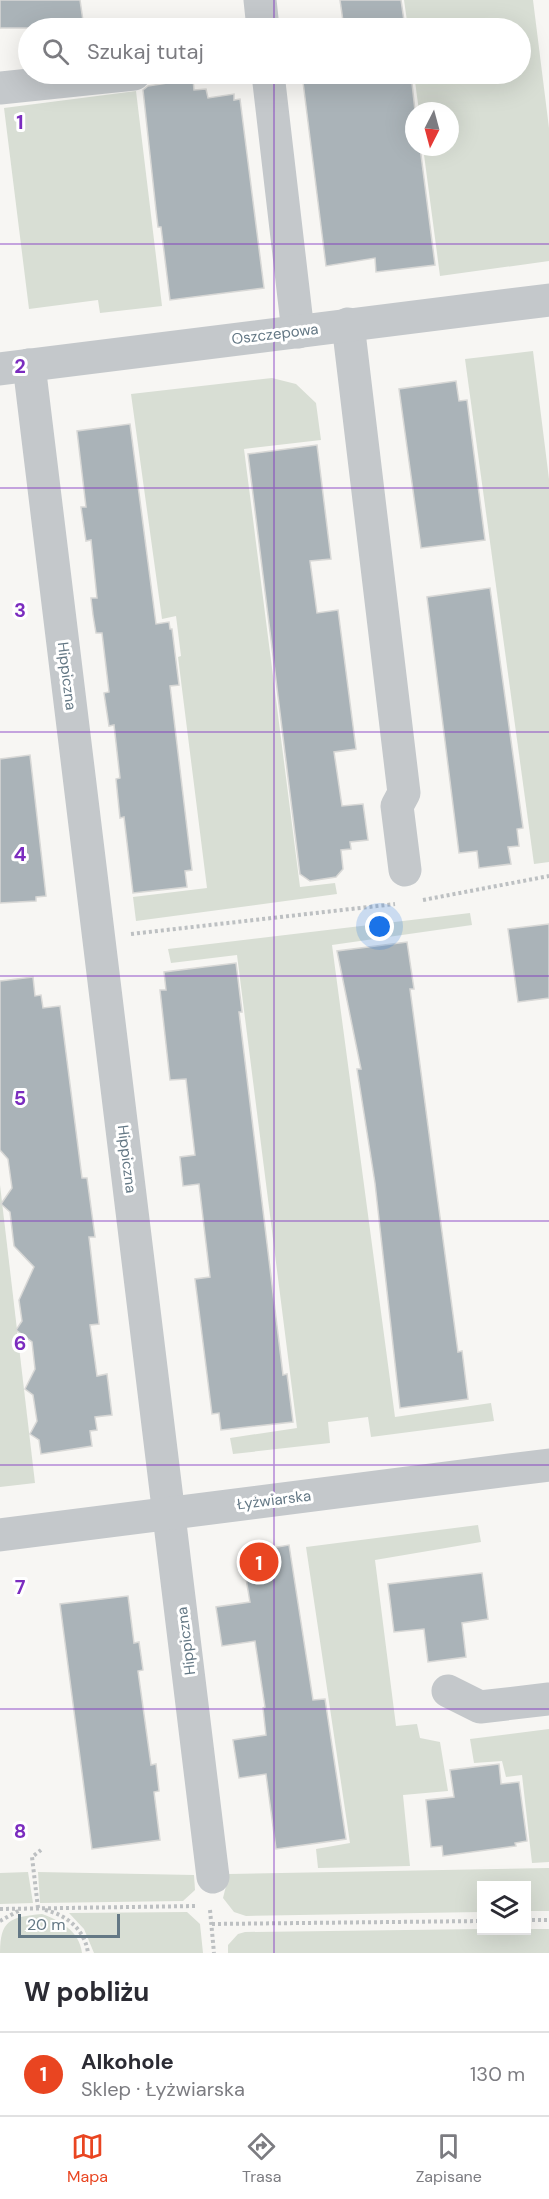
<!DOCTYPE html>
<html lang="pl">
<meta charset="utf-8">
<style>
:root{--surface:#fff;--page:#f7f7f7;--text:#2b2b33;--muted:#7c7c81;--line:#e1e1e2;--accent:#e94521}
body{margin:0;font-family:"DM Sans",sans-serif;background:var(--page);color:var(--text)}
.controls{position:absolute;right:18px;bottom:18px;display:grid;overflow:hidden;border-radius:0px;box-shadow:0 6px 24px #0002}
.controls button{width:54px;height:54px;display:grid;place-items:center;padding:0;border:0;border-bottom:2px solid var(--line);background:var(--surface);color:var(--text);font:30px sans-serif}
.compass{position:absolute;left:405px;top:102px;width:54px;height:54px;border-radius:50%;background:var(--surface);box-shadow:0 6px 24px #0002;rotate:186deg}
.scale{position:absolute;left:18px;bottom:15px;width:102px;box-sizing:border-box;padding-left:6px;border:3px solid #647885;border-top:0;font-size:16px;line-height:21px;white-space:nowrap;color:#647885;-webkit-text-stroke:4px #fff;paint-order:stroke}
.you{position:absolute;left:380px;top:927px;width:21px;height:21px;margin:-15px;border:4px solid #fff;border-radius:50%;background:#1a73e8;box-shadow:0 0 0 9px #1a73e833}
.badge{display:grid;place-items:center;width:39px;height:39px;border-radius:50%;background:var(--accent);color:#fff;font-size:20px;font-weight:700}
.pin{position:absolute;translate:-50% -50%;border:3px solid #fff;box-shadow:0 2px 6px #0006}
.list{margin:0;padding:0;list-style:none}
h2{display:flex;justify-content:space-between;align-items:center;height:78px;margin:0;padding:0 24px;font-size:26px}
h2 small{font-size:20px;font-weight:400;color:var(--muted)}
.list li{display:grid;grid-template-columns:39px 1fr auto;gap:18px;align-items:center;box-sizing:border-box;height:84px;padding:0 24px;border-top:2px solid var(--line)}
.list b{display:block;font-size:22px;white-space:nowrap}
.list p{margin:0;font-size:20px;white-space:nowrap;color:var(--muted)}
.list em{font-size:20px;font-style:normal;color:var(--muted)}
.icon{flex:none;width:33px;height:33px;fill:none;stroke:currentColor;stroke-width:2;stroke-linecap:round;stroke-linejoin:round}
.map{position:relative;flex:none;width:549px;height:1953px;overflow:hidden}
.search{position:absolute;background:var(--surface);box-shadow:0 6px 24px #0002;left:18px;right:18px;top:18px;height:66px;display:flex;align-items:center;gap:15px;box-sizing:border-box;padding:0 21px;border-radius:33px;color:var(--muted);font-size:22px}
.sheet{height:162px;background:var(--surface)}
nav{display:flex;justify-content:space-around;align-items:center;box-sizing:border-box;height:84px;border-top:2px solid var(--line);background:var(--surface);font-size:16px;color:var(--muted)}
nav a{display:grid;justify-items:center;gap:3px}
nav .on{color:var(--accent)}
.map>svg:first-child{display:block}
.green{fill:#d8ded4}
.building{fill:#aab3b8;stroke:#d8d8d6;stroke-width:1.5}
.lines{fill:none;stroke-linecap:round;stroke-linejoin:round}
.path{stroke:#bdc0c2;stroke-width:4;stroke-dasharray:3 3;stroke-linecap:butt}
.minor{stroke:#c4c8cb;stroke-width:33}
.grid{fill:none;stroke:#7b2cbf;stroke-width:1.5;stroke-opacity:0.55}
.labels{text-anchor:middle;stroke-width:6;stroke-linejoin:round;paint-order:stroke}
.street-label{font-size:15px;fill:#647885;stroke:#fff}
.grid-label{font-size:20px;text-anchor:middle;font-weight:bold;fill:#7b2cbf;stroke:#fff;stroke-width:6;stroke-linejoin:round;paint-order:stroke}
</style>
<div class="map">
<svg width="549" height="1953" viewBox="0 0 549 1953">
<rect width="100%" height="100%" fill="#f7f6f3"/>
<g class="green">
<polygon points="404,0 533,0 549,128 549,261 440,276 423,147 450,147 450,111 419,111 414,74 520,74 520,28 408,28"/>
<polygon points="136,91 162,306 100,313 98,300 29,309 4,108"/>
<polygon points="533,351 549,479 549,862 534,864 465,359"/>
<polygon points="272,378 296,384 316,403 321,440 244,449 300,887 335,883 337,894 136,921 133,897 207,888 178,657 181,656 176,616 162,619 131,394"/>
<polygon points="470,913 472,925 332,945 395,1417 491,1403 494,1421 371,1437 368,1417 328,1422 330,1443 233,1454 230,1438 297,1428 237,955 171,963 168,949"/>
<polygon points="0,1185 35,1483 0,1487"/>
<polygon points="478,1525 481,1542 375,1560 396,1726 417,1724 420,1738 440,1742 448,1791 403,1795 410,1866 318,1868 316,1849 350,1843 306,1547"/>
<polygon points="549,1729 549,1862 532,1863 522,1775 506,1777 502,1761 474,1763 470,1739"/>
<polygon points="549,1868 549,1911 527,1911 526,1886 482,1886 481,1912 246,1916 234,1912 223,1898 229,1874"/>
<polygon points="28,1872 33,1903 0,1904 0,1873"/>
<polygon points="38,1872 194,1875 195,1890 183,1901 40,1903"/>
<polygon points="187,1912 200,1924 203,1953 94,1953 84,1929 69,1913"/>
<path d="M 42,1914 C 61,1921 79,1931 82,1953 L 0,1953 C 0,1920 10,1917 42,1914 Z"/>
<polygon points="481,1929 549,1929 549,1953 228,1953 228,1945 238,1934 245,1932"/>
</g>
<g class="building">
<polygon points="0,0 80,0 84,28 0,28"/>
<polygon points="340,0 401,0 405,28 344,28"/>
<polygon points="302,74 411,74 415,111 414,147 420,147 435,265 376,272 375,258 326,266"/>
<polygon points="193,79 194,90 206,89 208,98 234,94 234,100 240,99 264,288 170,300 161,227 158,227 156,210 143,90 148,86"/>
<polygon points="456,381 459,401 467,400 485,540 421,548 399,389"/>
<polygon points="130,424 156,624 169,622 170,629 172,629 179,685 170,686 192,870 185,871 187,887 133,893 124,817 120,818 116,779 120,778 114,725 109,726 104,693 109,692 102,633 96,633 93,615 91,598 97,598 91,540 86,541 81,507 86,507 77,431"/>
<polygon points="317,445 331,559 310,561 317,613 338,610 356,749 334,752 342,806 363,804 368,840 350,842 351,849 341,850 343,869 336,877 310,881 300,874 248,454"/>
<polygon points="490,588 523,828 517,829 519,846 508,847 511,864 479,868 477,851 459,853 427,597"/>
<polygon points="30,755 46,896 36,897 36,901 0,903 0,759"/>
<polygon points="549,924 549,998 518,1002 508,929"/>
<polygon points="407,942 414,989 410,989 438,1202 458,1352 462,1351 468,1399 400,1408 375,1183 357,1069 361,1069 337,951"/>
<polygon points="236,963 242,1012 239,1012 272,1285 283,1375 287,1374 293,1422 221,1430 219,1413 212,1414 195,1279 210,1277 199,1184 183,1186 180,1157 195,1155 186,1079 170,1080 160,990 166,990 164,972"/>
<polygon points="33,977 35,996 41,995 43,1008 60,1006 82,1178 87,1178 95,1237 89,1237 99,1324 90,1325 97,1376 107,1374 112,1415 95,1417 97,1430 90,1431 92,1446 41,1454 39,1440 30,1434 37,1421 33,1395 25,1389 35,1369 32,1342 16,1330 22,1321 19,1300 34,1267 14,1246 10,1212 1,1204 12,1188 8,1159 0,1150 0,981"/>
<polygon points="289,1545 313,1700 325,1699 346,1839 276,1849 266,1774 239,1778 233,1740 266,1735 263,1708 265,1707 255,1641 222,1646 216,1607 250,1602 244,1567 260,1550"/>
<polygon points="482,1573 488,1619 462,1623 466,1657 428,1662 424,1629 394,1632 388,1584"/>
<polygon points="128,1596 134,1643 139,1642 143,1670 138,1671 151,1765 156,1764 159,1791 154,1792 160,1840 92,1849 60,1604"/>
<polygon points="499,1764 501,1784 519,1782 527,1841 515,1843 516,1846 443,1856 442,1846 431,1847 426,1800 454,1797 450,1770"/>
</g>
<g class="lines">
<g class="path">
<polyline points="423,900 549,876"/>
<polyline points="131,934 395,904"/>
<polyline points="38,1908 32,1857 41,1850"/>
<polyline points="0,1909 196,1906"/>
<path d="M 45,1910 C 67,1915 85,1930 88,1953"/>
<polyline points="210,1910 214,1953"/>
<polyline points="526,1920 549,1920"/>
<polyline points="0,1921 20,1910"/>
<polyline points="212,1924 482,1921"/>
</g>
<g class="minor">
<polyline points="260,0 263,28"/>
<polyline points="268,74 298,332"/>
<polyline points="0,88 134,74"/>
<polyline points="348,324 404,793 397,806 405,870"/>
<polyline points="29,365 213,1877"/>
<polyline points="0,369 549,300"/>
<polyline points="0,1535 549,1465"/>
<polyline points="448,1691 480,1707 549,1699"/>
</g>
</g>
<path class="grid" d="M 274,0 L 274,28M 274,74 L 274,1953M 0,244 L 549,244M 0,488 L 549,488M 0,732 L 549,732M 0,976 L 549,976M 0,1221 L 549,1221M 0,1465 L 549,1465M 0,1709 L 549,1709"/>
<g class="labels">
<g class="street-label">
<text transform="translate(275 334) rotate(-7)" y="5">Oszczepowa</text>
<text transform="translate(67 676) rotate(83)" y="5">Hippiczna</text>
<text transform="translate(127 1159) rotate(83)" y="5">Hippiczna</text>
<text transform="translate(274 1500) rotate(-7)" y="5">Łyżwiarska</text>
<text transform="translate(186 1641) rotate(-97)" y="5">Hippiczna</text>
</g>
</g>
<g class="grid-label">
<text x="20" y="129">1</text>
<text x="20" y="373">2</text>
<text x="20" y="617">3</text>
<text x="20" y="861">4</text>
<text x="20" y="1105">5</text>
<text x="20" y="1350">6</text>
<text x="20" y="1594">7</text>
<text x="20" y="1838">8</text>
</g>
</svg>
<div class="controls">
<button><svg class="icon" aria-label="layers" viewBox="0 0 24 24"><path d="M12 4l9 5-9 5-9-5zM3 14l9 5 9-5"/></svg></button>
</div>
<svg class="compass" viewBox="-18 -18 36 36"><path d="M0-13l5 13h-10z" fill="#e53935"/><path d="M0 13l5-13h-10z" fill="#7c7c81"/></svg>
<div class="scale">20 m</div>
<div class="you"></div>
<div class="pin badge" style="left:259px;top:1562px">1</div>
<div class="search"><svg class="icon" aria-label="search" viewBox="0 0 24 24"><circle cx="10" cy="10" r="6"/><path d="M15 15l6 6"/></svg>Szukaj tutaj</div>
</div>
<section class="sheet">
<h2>W pobliżu<small></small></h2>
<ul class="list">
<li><span class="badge">1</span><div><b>Alkohole</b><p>Sklep · Łyżwiarska</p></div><em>130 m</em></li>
</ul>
</section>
<nav>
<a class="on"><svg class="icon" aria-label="map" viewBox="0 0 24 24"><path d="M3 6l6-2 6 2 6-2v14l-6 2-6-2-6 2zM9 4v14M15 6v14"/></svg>Mapa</a>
<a><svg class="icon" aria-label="directions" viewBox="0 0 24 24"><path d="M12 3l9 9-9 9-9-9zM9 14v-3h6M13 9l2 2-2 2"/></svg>Trasa</a>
<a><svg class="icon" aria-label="saved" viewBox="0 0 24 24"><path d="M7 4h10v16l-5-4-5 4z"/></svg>Zapisane</a>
</nav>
